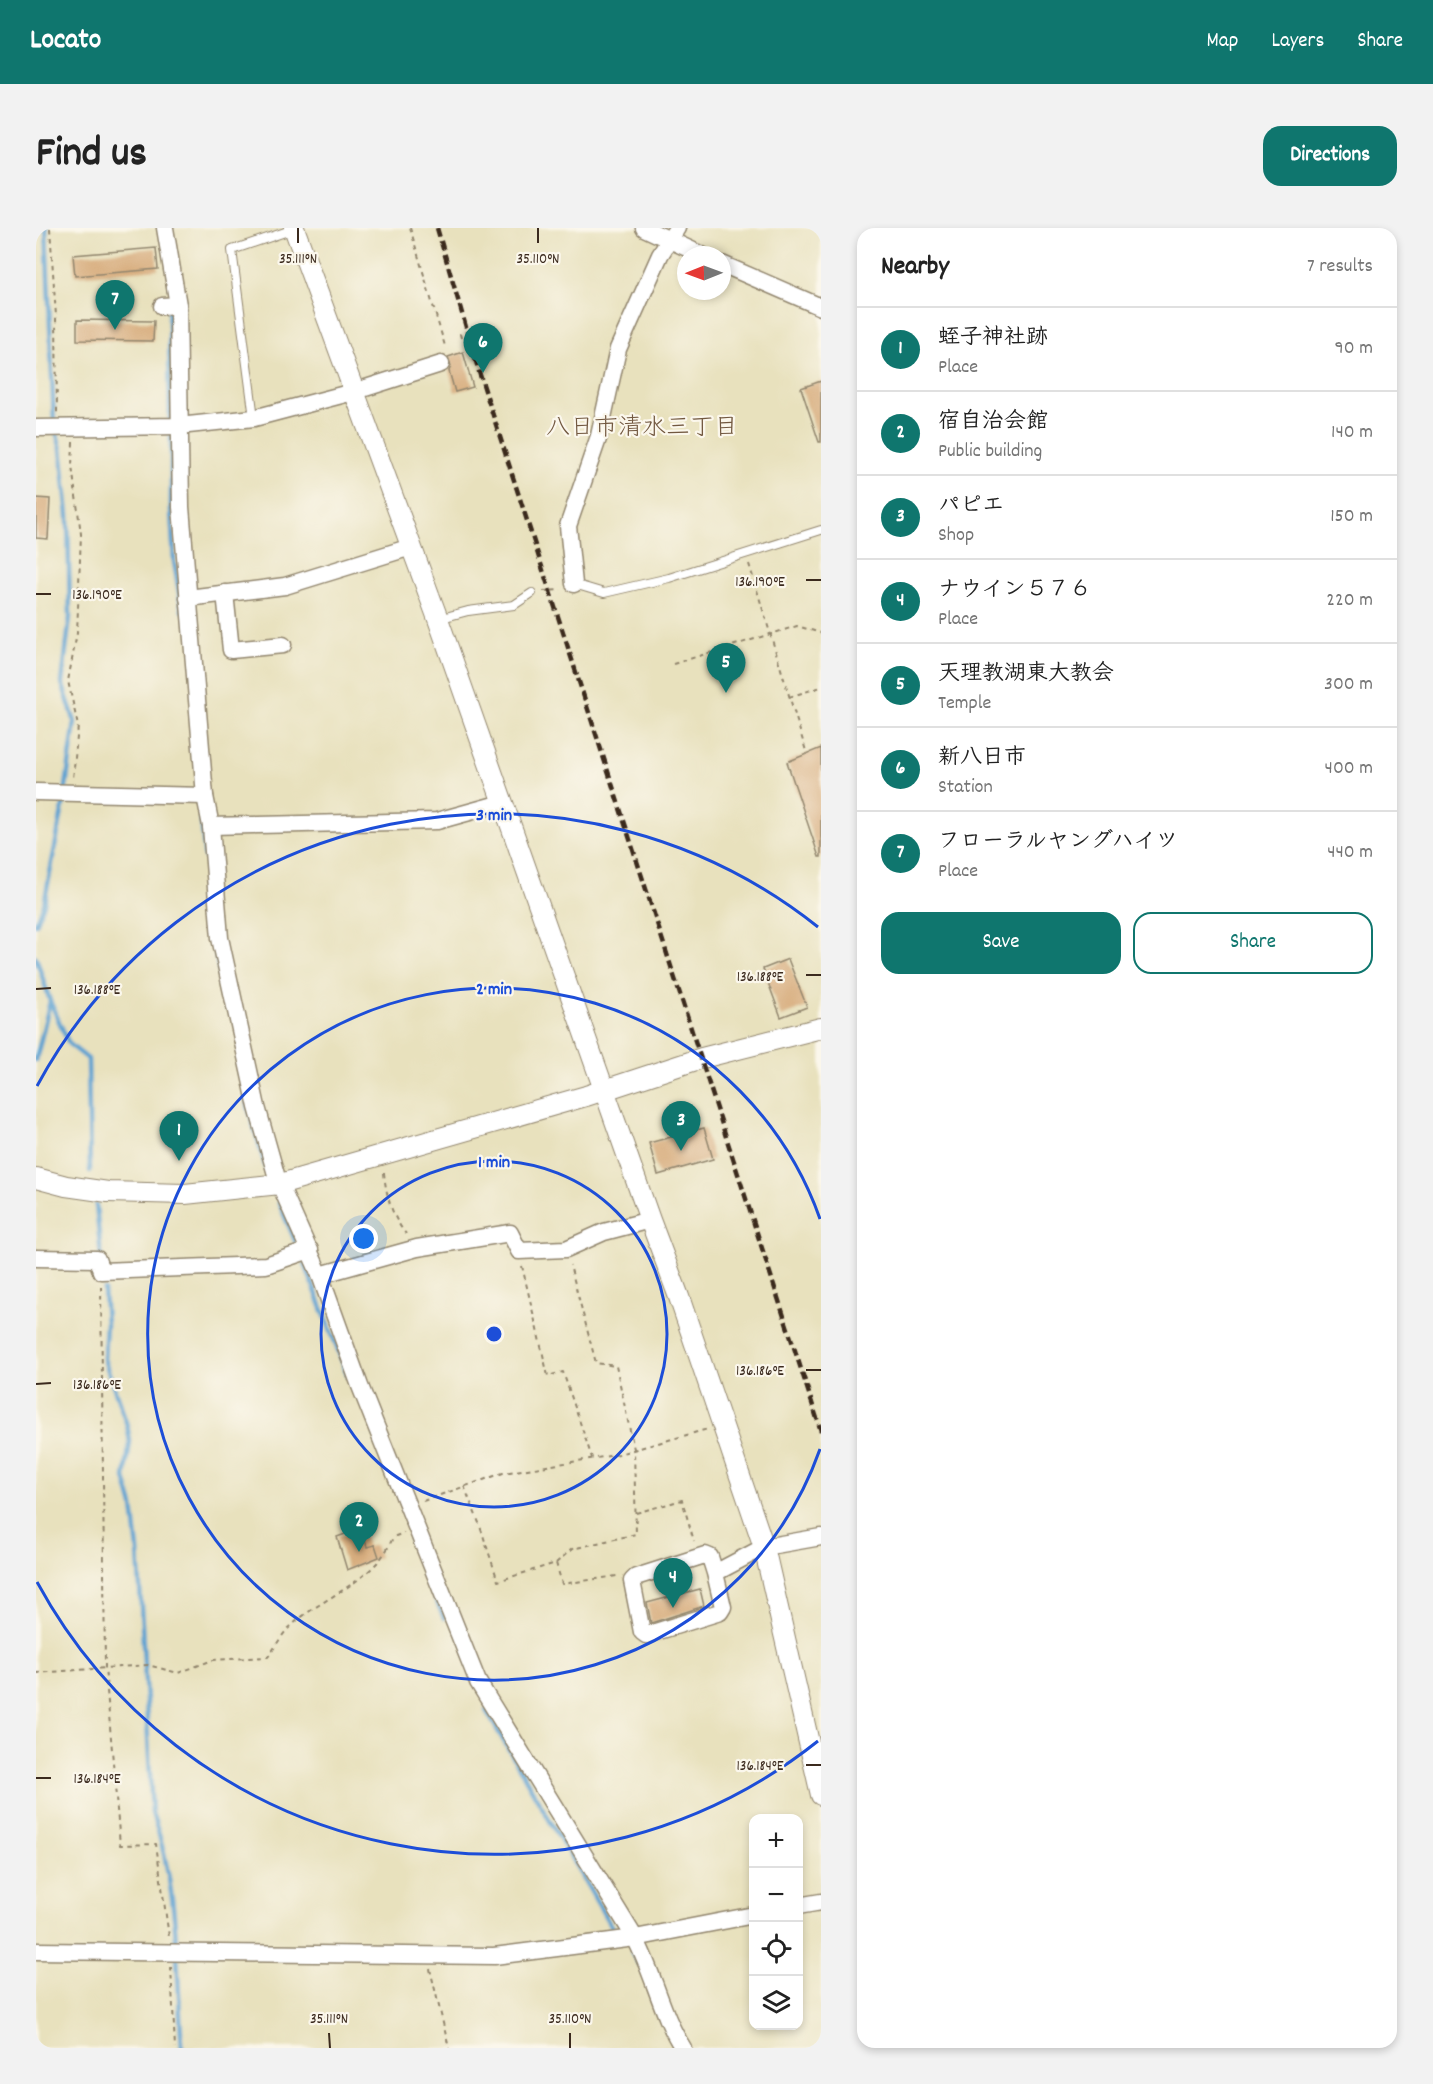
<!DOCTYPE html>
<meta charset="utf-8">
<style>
:root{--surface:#fff;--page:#f2f2f2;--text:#222;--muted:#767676;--line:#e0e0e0;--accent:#0f766e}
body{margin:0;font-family:Dekko,"Klee One",sans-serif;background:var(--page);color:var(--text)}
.controls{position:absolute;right:18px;bottom:18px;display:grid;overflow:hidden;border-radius:12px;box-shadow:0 3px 9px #0003}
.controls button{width:54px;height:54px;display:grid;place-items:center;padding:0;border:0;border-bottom:2px solid var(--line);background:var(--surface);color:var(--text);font:30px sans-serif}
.compass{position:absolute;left:641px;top:18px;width:54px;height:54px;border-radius:50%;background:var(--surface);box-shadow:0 3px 9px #0003;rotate:269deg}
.you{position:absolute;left:328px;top:1011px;width:21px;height:21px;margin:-15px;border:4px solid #fff;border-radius:50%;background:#1a73e8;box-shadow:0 0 0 9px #1a73e833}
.badge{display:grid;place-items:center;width:39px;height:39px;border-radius:50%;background:var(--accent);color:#fff;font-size:20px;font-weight:700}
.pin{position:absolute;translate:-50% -50px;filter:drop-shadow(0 2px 3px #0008)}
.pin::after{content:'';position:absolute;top:32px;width:21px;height:18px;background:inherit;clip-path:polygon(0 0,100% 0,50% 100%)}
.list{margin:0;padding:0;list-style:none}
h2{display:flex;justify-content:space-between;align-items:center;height:78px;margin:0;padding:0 24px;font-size:26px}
h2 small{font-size:20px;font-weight:400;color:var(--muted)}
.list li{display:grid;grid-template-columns:39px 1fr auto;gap:18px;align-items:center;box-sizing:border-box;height:84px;padding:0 24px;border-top:2px solid var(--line)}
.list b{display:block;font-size:22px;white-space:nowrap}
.list p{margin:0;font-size:20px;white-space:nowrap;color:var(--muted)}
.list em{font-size:20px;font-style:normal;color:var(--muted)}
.actions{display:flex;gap:12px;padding:18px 24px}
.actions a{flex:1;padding:14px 0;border:2px solid var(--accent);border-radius:18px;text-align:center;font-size:21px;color:var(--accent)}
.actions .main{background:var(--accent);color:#fff}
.icon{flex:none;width:33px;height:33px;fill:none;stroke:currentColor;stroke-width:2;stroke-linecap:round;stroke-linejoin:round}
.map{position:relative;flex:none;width:785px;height:1820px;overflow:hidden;border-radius:18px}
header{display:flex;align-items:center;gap:36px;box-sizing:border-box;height:84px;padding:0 30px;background:var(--accent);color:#fff}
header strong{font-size:28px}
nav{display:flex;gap:33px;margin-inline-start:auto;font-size:21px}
.intro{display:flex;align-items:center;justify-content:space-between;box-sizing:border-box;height:144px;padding:0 36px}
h1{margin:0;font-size:42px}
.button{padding:15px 27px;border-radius:18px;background:var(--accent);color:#fff;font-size:21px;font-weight:700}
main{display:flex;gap:36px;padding:0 36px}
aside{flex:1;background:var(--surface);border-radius:18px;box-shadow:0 3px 9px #0003}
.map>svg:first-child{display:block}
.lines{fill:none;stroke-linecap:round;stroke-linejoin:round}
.stream{stroke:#5ca1d1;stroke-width:4.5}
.building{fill:#d8ae7f}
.service-casing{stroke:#92866e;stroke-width:10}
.minor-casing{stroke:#92866e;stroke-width:19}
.tertiary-casing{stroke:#92866e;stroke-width:22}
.path{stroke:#92866e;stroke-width:2;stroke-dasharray:4.5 4.5;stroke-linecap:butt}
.service{stroke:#fff;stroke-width:8}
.minor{stroke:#fff;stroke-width:16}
.tertiary{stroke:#fff;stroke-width:20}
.rail{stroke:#3b2a1e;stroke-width:4.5;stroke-dasharray:9 4.5;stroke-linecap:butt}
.ticks{fill:none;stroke:#3b2a1e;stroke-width:2}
.ring{fill:none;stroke:#1d4ed8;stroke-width:3}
.labels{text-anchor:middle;stroke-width:4.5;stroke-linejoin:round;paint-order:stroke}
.neighbourhood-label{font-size:24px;fill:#725840;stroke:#fbf7ec}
.ticks-label{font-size:15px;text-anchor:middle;fill:#3b2a1e;stroke:#fbf7ec;stroke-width:4.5;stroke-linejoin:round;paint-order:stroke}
.centre{fill:#1d4ed8;stroke:#fbf7ec;stroke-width:3}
.ring-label{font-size:18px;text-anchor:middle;font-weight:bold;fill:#1d4ed8;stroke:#fbf7ec;stroke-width:4.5;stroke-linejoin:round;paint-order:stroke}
</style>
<header>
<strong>Locato</strong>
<nav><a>Map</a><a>Layers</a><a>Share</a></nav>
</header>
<div class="intro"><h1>Find us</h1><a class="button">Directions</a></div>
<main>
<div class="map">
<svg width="785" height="1820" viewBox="0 0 785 1820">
<rect width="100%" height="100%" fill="#fbf7ec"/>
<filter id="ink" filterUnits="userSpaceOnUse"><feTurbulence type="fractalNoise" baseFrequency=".0167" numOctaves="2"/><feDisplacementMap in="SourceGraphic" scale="12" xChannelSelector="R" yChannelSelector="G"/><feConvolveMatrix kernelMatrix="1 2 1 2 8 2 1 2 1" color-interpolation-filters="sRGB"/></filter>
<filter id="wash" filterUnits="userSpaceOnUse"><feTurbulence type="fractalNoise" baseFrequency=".008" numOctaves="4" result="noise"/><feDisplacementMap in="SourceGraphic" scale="24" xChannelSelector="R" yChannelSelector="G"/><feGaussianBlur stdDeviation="1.35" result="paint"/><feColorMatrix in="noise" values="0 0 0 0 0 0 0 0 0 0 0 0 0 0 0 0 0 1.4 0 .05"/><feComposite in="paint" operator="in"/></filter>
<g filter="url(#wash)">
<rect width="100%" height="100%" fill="#e8e1bd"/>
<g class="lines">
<g class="stream">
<polyline points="10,0 18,195"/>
<polyline points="133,80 134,194"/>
<polyline points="135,203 135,282 138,333 146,383"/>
<polyline points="165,589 169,629"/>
<polyline points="0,696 8,676 28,573 39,494 26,455 34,389 32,287 25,221 20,203"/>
<polyline points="180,727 191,780"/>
<polyline points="0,729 14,773 0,832"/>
<polyline points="14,773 33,816 52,831 54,943"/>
<polyline points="210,871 232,947"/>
<polyline points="243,975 261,1017"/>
<polyline points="60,977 65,1028"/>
<polyline points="269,1036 312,1148"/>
<path d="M 68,1062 L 70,1096 L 68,1131 L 91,1197 L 94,1213 L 89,1250 L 97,1278 L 102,1322 L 116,1585 C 144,1662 140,1740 146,1820"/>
<polyline points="375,1312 408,1390"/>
<polyline points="450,1482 576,1700"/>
<polyline points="596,1725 603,1736"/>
</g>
</g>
<g id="blocks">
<g class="building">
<polygon points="120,20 122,41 39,48 37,27"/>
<polygon points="41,92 118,93 117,113 41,112"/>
<polygon points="427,124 437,159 419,164 413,143 415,138 412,129"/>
<polygon points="785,153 785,214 783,214 765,160"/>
<polygon points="0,270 14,271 12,311 0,310"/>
<polygon points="785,520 785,629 783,629 751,534"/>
<polygon points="752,731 771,779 745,789 727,741"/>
<polygon points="668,900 677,931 622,947 613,915"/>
<polygon points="326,1300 331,1319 339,1317 343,1329 311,1342 301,1309"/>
<polygon points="664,1361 668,1378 615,1395 611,1375"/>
</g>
</g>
</g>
<g filter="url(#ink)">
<use href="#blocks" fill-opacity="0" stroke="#92866e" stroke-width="1.5"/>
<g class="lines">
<g class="service-casing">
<g id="service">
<polyline points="218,190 196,22 258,1"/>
<polyline points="538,356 568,365 633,350 785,302"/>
<polyline points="402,391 432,383 478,377 496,365"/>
</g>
</g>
<g class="minor-casing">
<g id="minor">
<path d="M 129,0 L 142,77 L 145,279 L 169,568 L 175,598 L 184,710 L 221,879 L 241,950 L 284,1047 L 324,1158 L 442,1454 L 599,1710 C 618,1746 626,1788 647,1820"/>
<polyline points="608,0 666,27"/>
<polyline points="686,36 785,79"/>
<polyline points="126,78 142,77"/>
<polyline points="0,200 143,198 218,190 317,164 405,136"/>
<polyline points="538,356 532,298 563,208 582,121 624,27 641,0"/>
<polyline points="189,365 195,422 247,417"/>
<polyline points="152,370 249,358 375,319"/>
<polyline points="0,564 169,568"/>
<polyline points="175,598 401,593 466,575"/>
<polyline points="0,1030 61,1031 65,1043 230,1037 274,1022"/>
<polyline points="284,1047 381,1020 474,1005 483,1023 530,1021 568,1004 614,992"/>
<polyline points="679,1345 674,1329 669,1327 600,1349 596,1353 606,1404 610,1407 684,1384 687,1379 679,1345 728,1319 785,1309"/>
<polyline points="762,1678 785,1674"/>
<polyline points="0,1723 458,1728 599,1710 718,1687"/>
</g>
</g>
<g class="tertiary-casing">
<g id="tertiary">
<polyline points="258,0 402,391 614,992 643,1069 728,1319 785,1567"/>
<polyline points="0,950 30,958 72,964 149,966 244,956 550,868 666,830 785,800"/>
</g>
</g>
<g class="path">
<polyline points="14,0 20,88 21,185"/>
<polyline points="374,0 409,118 407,120"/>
<polyline points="425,110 424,106 443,100 444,103"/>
<polyline points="37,214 36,238 45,306 41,405 32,453 42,498 37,551"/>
<polyline points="713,336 770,523"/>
<polyline points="507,363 525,362"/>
<polyline points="637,436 761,398 785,405"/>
<polyline points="753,469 785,459"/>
<path d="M 348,945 C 350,967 356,989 370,1006"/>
<polyline points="486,1038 512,1148 527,1144 556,1230"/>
<polyline points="65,1058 69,1439 84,1617 120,1616 133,1709"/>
<polyline points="428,1258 443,1295 462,1353 520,1335 526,1356 581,1348"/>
<polyline points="387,1273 467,1245 579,1227 672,1201"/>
<polyline points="600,1285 646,1272 658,1313"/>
<polyline points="520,1335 536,1321 600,1306 598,1221 580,1138 560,1135 534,1037"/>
<path d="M 0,1445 L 112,1437 L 142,1445 L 177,1432 L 232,1429 C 239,1420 245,1407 254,1399 C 286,1368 340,1354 357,1309 L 368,1305"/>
<polyline points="135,1739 139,1820"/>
<polyline points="394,1741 413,1820"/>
</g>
<use href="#service" class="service"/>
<use href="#minor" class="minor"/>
<use href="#tertiary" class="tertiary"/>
<polyline class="rail" points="401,0 444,147 785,1203"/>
</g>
</g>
<path class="ticks" d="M 262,0 L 262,15M 502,0 L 502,15M 770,352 L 785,352M 0,366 L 15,366M 770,747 L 785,747M 0,761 L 15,760M 770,1142 L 785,1142M 0,1156 L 15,1155M 770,1537 L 785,1537M 0,1550 L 15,1550M 293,1805 L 294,1820M 534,1805 L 534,1820"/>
<g class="ring">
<circle cx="458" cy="1106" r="173"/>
<path d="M784 1221A346 346 0 1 1 784 991"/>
<path d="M782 1513A520 520 0 0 1 1 1354M1 858A520 520 0 0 1 782 699"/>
</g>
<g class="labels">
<g class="neighbourhood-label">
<text x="606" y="206">八日市清水三丁目</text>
</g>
</g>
<g class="ticks-label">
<text x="262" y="35">35.111°N</text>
<text x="502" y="35">35.110°N</text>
<text x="724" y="358">136.190°E</text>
<text x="61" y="371">136.190°E</text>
<text x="724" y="753">136.188°E</text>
<text x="61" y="766">136.188°E</text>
<text x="724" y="1147">136.186°E</text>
<text x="61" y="1161">136.186°E</text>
<text x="724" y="1542">136.184°E</text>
<text x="61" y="1555">136.184°E</text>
<text x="293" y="1795">35.111°N</text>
<text x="534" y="1795">35.110°N</text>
</g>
<circle cx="458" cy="1106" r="9" class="centre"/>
<g class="ring-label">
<text x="458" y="592">3 min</text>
<text x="458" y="766">2 min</text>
<text x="458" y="939">1 min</text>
</g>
</svg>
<div class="controls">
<button>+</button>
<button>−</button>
<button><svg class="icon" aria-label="locate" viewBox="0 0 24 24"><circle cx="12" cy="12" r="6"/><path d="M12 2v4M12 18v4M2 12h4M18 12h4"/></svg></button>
<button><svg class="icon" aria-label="layers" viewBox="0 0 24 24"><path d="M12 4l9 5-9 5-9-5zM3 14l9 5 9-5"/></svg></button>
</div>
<svg class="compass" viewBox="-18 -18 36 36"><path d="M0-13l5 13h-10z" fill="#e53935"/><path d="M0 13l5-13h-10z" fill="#767676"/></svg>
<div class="you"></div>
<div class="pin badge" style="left:143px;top:933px">1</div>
<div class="pin badge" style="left:323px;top:1324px">2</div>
<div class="pin badge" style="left:645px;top:923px">3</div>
<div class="pin badge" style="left:637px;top:1380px">4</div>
<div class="pin badge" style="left:690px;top:465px">5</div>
<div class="pin badge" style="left:447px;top:145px">6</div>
<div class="pin badge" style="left:79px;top:102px">7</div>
</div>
<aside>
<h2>Nearby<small>7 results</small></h2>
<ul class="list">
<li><span class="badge">1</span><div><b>蛭子神社跡</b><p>Place</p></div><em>90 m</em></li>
<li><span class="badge">2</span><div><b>宿自治会館</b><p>Public building</p></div><em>140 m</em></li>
<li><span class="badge">3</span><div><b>パピエ</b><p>Shop</p></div><em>150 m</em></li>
<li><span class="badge">4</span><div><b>ナウイン５７６</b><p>Place</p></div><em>220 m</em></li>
<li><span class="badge">5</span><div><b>天理教湖東大教会</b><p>Temple</p></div><em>300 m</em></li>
<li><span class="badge">6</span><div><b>新八日市</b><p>Station</p></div><em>400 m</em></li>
<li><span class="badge">7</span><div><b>フローラルヤングハイツ</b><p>Place</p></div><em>440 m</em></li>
</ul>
<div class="actions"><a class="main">Save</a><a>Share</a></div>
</aside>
</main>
